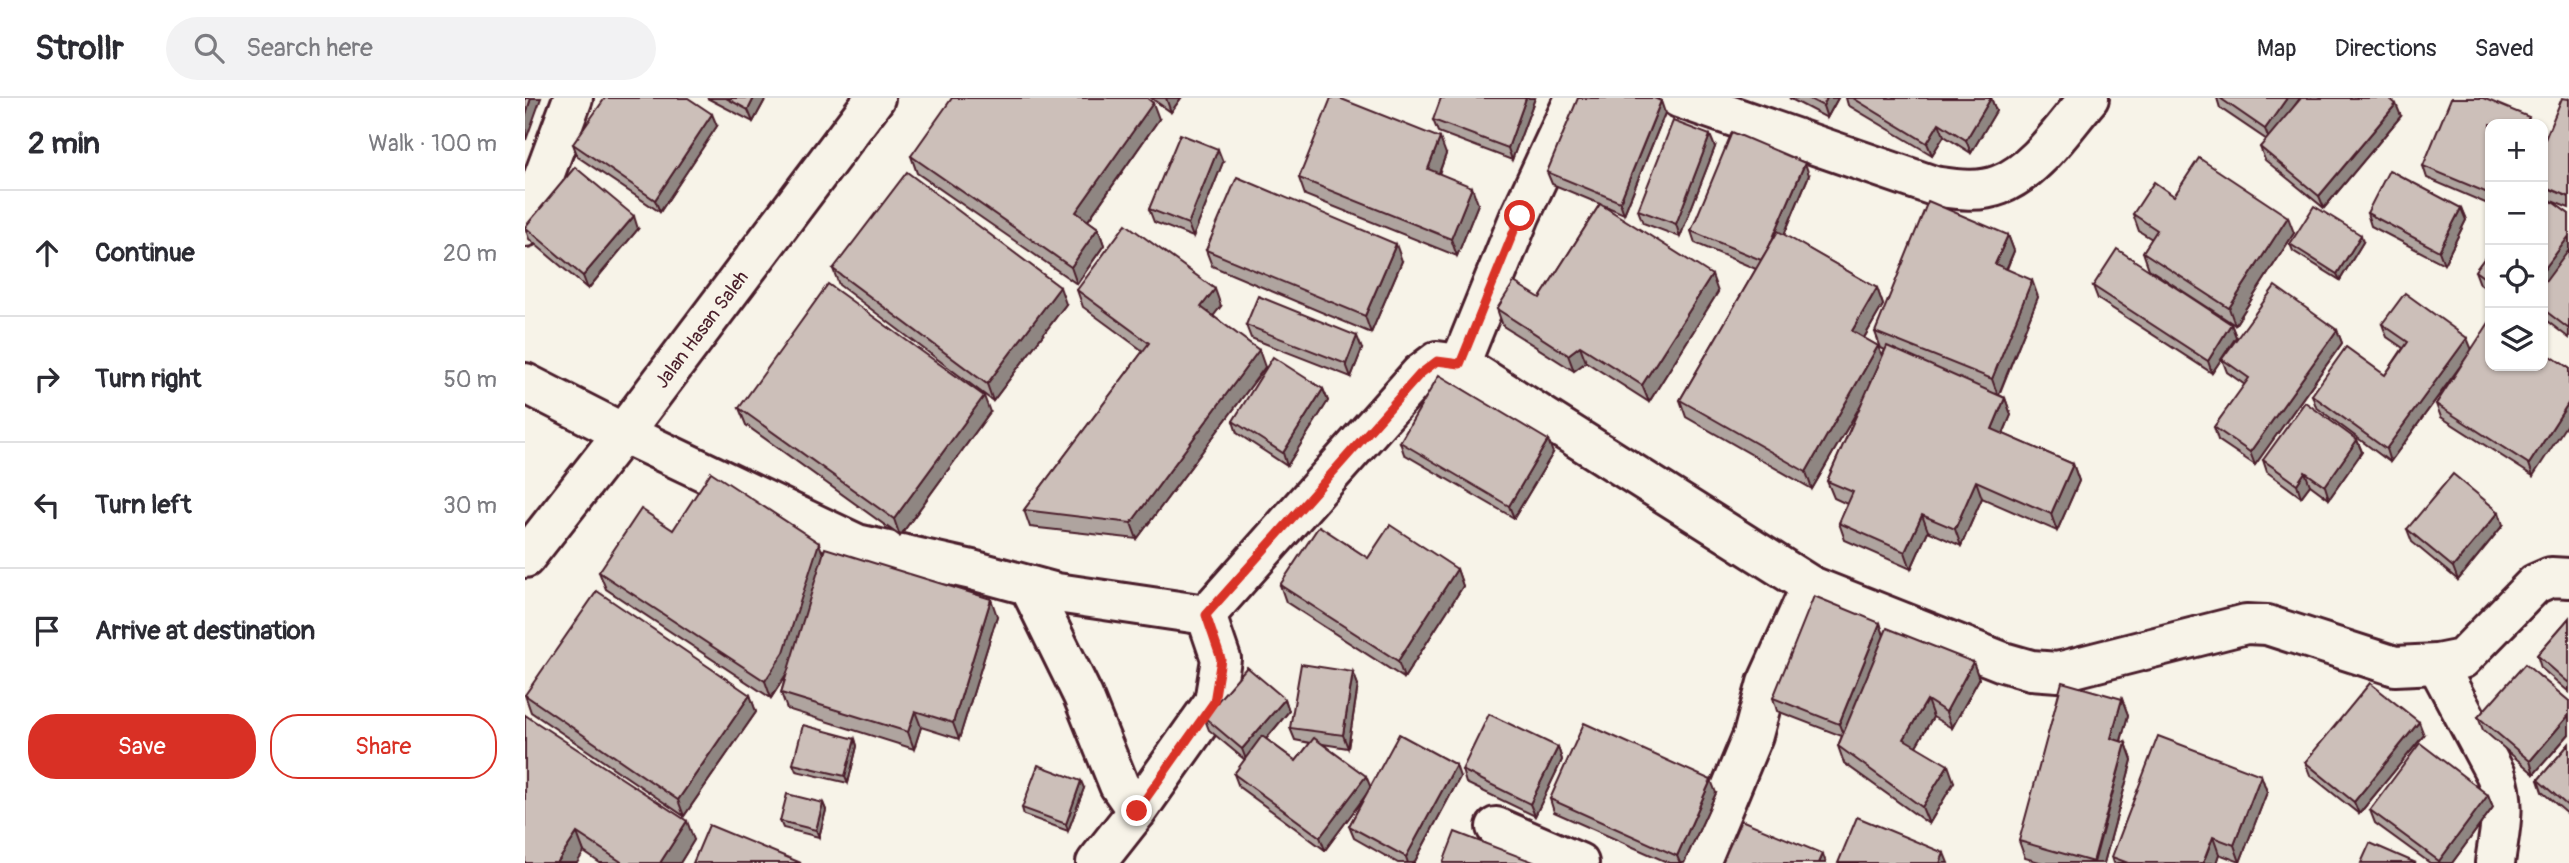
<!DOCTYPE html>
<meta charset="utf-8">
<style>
:root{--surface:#fff;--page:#f2f2f3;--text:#2b2b33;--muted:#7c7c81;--line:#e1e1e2;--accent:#d93025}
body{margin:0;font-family:Pangolin,sans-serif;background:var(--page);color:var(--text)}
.controls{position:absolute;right:21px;top:21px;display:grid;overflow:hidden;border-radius:14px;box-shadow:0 2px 5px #0004}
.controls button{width:63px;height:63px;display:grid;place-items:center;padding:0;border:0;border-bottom:2px solid var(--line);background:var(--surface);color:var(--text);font:35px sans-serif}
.stop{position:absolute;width:21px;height:21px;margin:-16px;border:5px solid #d93025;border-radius:50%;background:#fff}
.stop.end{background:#d93025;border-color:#fff;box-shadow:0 2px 7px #0008}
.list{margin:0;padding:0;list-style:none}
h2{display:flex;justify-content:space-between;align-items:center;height:91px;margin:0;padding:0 28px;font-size:30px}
h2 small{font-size:23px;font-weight:400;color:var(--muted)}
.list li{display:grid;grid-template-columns:46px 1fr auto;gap:21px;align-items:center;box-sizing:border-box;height:126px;padding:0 28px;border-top:2px solid var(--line)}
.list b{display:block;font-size:26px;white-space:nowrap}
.list em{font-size:23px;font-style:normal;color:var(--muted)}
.actions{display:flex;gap:14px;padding:21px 28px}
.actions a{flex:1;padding:16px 0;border:2px solid var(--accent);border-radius:28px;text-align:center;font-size:24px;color:var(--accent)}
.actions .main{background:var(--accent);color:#fff}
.icon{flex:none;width:38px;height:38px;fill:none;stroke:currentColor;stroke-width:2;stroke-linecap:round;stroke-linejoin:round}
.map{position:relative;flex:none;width:2044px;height:765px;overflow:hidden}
header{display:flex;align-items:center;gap:42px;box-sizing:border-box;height:98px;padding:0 35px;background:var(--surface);border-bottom:2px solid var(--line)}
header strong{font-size:33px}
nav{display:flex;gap:38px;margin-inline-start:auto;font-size:24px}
.search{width:490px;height:63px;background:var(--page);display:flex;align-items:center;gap:18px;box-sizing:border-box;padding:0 24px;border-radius:38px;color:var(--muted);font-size:26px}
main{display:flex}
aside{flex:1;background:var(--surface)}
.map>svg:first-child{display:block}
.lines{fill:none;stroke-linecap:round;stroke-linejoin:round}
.minor-casing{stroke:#4a1f2b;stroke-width:44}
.minor{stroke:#f7f3e8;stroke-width:38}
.wall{fill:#afa49f;stroke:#4a1f2b;stroke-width:2}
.shaded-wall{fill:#8f8682;stroke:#4a1f2b;stroke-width:2}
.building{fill:#ccbfb9;stroke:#4a1f2b;stroke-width:2}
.route{stroke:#d93025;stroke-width:9}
.labels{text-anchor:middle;stroke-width:5;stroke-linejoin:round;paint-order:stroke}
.street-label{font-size:19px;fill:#4a1f2b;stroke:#f7f3e8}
</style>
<header>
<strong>Strollr</strong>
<div class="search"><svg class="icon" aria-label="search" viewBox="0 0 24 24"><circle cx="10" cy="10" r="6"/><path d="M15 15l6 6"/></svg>Search here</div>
<nav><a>Map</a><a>Directions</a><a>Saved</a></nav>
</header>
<main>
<aside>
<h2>2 min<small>Walk · 100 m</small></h2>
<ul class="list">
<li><svg class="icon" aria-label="ahead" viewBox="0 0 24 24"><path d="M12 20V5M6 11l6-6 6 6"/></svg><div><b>Continue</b></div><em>20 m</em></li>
<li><svg class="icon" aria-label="right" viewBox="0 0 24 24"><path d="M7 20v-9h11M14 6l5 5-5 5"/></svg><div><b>Turn right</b></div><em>50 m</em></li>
<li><svg class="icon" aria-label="left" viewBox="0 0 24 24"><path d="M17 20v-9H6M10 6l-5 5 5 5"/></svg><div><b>Turn left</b></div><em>30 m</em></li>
<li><svg class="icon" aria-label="arrive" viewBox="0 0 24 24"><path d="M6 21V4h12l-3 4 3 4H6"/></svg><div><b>Arrive at destination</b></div></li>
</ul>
<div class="actions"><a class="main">Save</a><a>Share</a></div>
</aside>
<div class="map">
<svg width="2044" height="765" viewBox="0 0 2044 765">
<rect width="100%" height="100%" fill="#f7f3e8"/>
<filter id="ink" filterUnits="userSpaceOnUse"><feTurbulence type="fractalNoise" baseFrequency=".0143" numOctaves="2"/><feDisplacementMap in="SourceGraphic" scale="14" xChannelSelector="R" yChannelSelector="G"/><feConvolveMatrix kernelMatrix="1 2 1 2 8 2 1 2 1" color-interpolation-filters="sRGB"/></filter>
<g filter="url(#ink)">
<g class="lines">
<g class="minor-casing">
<g id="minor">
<path d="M 1154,0 L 1409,88 C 1430,91 1454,95 1474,87 C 1512,72 1538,30 1564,0"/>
<polyline points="0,129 48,0"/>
<polyline points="935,266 995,118 1050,0"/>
<polyline points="0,285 98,335 332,446 447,472 532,495 681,517 895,276 912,263 935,266 1286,488 1478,564 1506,572 1533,574 1721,526 1742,527 1870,568 1912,566 1937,561 2010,486 2026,479 2044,480"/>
<polyline points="0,460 98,335 350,0"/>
<polyline points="504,488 558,598 594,687 612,713"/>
<path d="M 1912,566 L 1971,677 C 1982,707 1974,734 1970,765"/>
<polyline points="971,729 1054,765"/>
<polyline points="571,765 612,713 689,604 696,561 681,517"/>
<polyline points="1175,765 1228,637 1242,585 1286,488"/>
</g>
</g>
<use href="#minor" class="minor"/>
</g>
<g class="wall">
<polygon points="182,0 241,0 228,24"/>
<polygon points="626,0 656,0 646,14"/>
<polygon points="1010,0 987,62 913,34 908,22"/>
<polygon points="1264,0 1313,0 1302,20"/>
<polygon points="1321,0 1466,0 1471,13 1446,55 1419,38 1407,57 1323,7"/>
<polygon points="1692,0 1775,0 1771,5 1876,18 1799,110 1740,62 1735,49 1742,42 1695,10"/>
<polygon points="2044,1 2044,110 2024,102 2044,116 2044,240 2018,220 2018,46"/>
<polygon points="1140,15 1099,116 1078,107 1193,194 1124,304 1061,264 1049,273 978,228 972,211 1015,200 1075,106 1027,86 1022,74"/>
<polygon points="634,21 563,123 573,130 579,147 552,186 392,75 386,58"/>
<polygon points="1965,26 1965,107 1902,80 1898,68"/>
<polygon points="192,28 135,114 53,59 48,46"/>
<polygon points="1190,49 1155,139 1118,125 1113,112"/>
<polygon points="921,56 914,76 953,106 932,158 780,97 774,80"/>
<polygon points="698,64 668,139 629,124 624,111"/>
<polygon points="1284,77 1259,137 1352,190 1358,207 1339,240 1353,248 1357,258 1360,252 1356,250 1350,234 1483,137 1489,153 1482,171 1513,199 1474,297 1480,300 1486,317 1478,336 1548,366 1554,383 1532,433 1457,400 1436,448 1403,433 1386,471 1320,442 1314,425 1322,406 1309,400 1302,383 1338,303 1287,391 1161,319 1155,302 1231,171 1170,145 1166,133"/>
<polygon points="1649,98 1769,135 1710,227 1624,171 1618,154 1627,141 1614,133 1608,116"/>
<polygon points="1936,110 1941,122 1919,166 1846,128 1842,115"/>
<polygon points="0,129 113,131 63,191 4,141"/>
<polygon points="1838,144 1815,182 1768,153 1765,146"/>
<polygon points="681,152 877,163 846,235 687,168"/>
<polygon points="1965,153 1965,193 1955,186 1950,173"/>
<polygon points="308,171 541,206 468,303 314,187"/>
<polygon points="1568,188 1706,226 1711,239 1687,275 1573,201"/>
<polygon points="552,192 696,208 688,218 740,269 612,441 505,429 499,412 618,253 558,209"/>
<polygon points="1857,226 1947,252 2018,268 2008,378 1916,319 1911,306 1940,262 1865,364 1791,309 1787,297 1860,277 1878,250 1862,239"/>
<polygon points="721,227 837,251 826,279 726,240"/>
<polygon points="1812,232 1817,245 1730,367 1693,342 1689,329 1720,287 1702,274 1697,261"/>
<polygon points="798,291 803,303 762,368 712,335 708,323"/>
<polygon points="214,310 465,314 375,438 221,327"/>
<polygon points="1832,342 1837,354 1804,401 1785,387 1776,399 1742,374 1738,362"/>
<polygon points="875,344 1028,355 989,420 879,356"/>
<polygon points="1978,427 1933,482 1887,444 1882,431"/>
<polygon points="148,432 299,456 472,518 434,641 396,629 389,651 262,611 256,595 261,577 246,600 81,491 74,474"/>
<polygon points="932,471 938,488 879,580 761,504 755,487"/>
<polygon points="2044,520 2044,594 2016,570 2012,557"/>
<polygon points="1355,525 1359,538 1448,564 1454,581 1427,630 1408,619 1391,648 1429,684 1404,726 1319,665 1313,648 1317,638 1252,613 1248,600"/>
<polygon points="828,574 833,587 823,650 798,646 845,689 935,679 889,765 873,765 829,740 824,728 842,695 800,752 714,689 709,676 720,662 684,632 679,619 760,601 764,613 741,641 771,663 785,645 770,642 765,630"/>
<polygon points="0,597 225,597 231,614 159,718 6,614"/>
<polygon points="1597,601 1603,617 1596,643 1601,645 1607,662 1579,765 1518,765 1500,760 1494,743"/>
<polygon points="2044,603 2044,636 2009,676 1958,632 1953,619"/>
<polygon points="0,617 169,742 155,765 75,765 59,754"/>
<polygon points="1899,637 1834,716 1785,677 1780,664"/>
<polygon points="330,641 332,648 323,685 271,673 268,666"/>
<polygon points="2044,646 2044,717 2017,694 2013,682"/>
<polygon points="1033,649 1037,662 1010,718 941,685 937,672"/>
<polygon points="1736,677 1742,694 1715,764 1694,756 1691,765 1589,765 1587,759"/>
<polygon points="559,690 543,733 499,717 497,710"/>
<polygon points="1191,695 1159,765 1144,765 1029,714 1025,701"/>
<polygon points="1963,697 1968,709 1927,765 1905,765 1850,725 1845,712"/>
<polygon points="298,705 301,712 294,739 258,730 255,723"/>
</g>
<g class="shaded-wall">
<polygon points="6,0 16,0 1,42 0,19"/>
<polygon points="229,0 241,0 228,24 223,12"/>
<polygon points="641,0 656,0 646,14"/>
<polygon points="1001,0 1010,0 987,62 983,50"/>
<polygon points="1302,0 1313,0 1302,20 1298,8"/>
<polygon points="1466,0 1471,13 1446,55 1441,42"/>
<polygon points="1762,0 1775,0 1745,44 1740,31"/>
<polygon points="1136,3 1140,15 1099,116 1095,104"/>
<polygon points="628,5 634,21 557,131 551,114"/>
<polygon points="1871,6 1876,18 1799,110 1794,98"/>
<polygon points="187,16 192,28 135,114 130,102"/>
<polygon points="1414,25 1419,38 1407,57 1402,45"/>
<polygon points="1185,37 1190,49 1155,139 1151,126"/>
<polygon points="915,40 921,56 909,88 903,71"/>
<polygon points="693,51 698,64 668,139 663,126"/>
<polygon points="1280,65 1284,77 1243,175 1238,163"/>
<polygon points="947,89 953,106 932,158 926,141"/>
<polygon points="1936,110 1941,122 1919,166 1914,153"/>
<polygon points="109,118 113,131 63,191 58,178"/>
<polygon points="1763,119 1769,135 1710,227 1704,210"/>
<polygon points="573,130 579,147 552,186 546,169"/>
<polygon points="1483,137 1489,153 1476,183 1470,166"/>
<polygon points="1836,137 1838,144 1815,182 1812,176"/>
<polygon points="2044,138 2044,157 2018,192 2018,173"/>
<polygon points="871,146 877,163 846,235 840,218"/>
<polygon points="1187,177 1193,194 1124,304 1117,287"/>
<polygon points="1507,182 1513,199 1473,298 1467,281"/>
<polygon points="535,189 541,206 468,303 462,286"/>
<polygon points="1352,190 1358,207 1333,250 1327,233"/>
<polygon points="690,191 696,208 682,226 676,209"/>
<polygon points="1706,226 1711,239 1687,275 1683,263"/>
<polygon points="1812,232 1817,245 1730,367 1725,354"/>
<polygon points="832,238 837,251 826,279 821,266"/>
<polygon points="1942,240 1947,252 1865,364 1861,351"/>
<polygon points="1055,248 1061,264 1049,273 1043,257"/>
<polygon points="1353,248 1360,265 1287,391 1281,374"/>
<polygon points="734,252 740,269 612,441 606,425"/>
<polygon points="798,291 803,303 762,368 758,355"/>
<polygon points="459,298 465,314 375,438 369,421"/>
<polygon points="1480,300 1486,317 1473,348 1467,331"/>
<polygon points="2044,304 2044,323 2008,378 2004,366"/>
<polygon points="1023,342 1028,355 989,420 984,408"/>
<polygon points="1832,342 1837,354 1804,401 1800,388"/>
<polygon points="1548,366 1554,383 1532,433 1526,416"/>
<polygon points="1780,374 1785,387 1776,399 1772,386"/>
<polygon points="1451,383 1457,400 1436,448 1430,431"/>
<polygon points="1974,414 1978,427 1933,482 1928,469"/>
<polygon points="1397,417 1403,433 1386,471 1380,454"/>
<polygon points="294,445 300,462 265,570 246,600 240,583"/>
<polygon points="932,471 938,488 879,580 873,563"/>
<polygon points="466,501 472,518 434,641 428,625"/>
<polygon points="1355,525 1359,538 1319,639 1314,626"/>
<polygon points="1448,564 1454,581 1427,630 1421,614"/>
<polygon points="828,574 833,587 823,650 818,637"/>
<polygon points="225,597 231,614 159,718 153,702"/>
<polygon points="760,601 764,613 722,664 717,651"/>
<polygon points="1597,601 1603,617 1592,657 1586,640"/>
<polygon points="1402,602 1408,619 1385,658 1379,641"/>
<polygon points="390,613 396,629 389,651 383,634"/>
<polygon points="2044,617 2044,636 2009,676 2005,663"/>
<polygon points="1894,624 1899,637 1834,716 1829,704"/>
<polygon points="330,641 332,648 323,685 320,678"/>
<polygon points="1601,645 1607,662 1579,765 1569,765"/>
<polygon points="1033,649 1037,662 1010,718 1005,706"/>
<polygon points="931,667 935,679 889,765 883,765 881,759"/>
<polygon points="1423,667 1429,684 1404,726 1397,709"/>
<polygon points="1736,677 1742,694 1715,764 1709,747"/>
<polygon points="841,678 846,690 800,752 795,739"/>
<polygon points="1186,682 1191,695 1159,765 1155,765 1152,758"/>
<polygon points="556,683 559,690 543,733 541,726"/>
<polygon points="1963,697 1968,709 1927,765 1915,765 1914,763"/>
<polygon points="298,705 301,712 294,739 291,732"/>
<polygon points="162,723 169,742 155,765 135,765"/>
<polygon points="52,735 59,754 52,765 32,765"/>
<polygon points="1688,739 1694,756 1691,765 1678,765"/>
<polygon points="1419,755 1423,765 1415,765"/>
<polygon points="1298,756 1301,765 1294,765"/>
</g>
<g class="building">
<polygon points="0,0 6,0 0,19"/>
<polygon points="80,0 163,0 187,16 130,102 48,46"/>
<polygon points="201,0 229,0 223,12"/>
<polygon points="427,0 622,0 628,5 551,114 573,130 546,169 386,58"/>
<polygon points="806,0 814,0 915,40 903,71 947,89 926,141 774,80"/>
<polygon points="916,0 1001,0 983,50 908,22"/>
<polygon points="1053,0 1129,0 1136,3 1095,104 1022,74"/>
<polygon points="1283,0 1302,0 1298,8"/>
<polygon points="1328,0 1466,0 1441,42 1414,25 1402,45"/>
<polygon points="1695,0 1762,0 1740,31"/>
<polygon points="1776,0 1864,0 1871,6 1794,98 1735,49"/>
<polygon points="1926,0 1958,0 2004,19 2001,26 1965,26 1965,96 1898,68"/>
<polygon points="2037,0 2044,1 2044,99 2018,88 2018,46"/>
<polygon points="1148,23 1185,37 1151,126 1113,112"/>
<polygon points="1207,34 1280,65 1244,149 1236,162 1166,133"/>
<polygon points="655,36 693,51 663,126 624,111"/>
<polygon points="1674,60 1763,119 1704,210 1618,154 1632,132 1608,116 1629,84 1649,98"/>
<polygon points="50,69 109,118 58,178 0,129"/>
<polygon points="1864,72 1936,110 1914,153 1842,115"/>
<polygon points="382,74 535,189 462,286 308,171"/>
<polygon points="712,79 871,146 840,218 681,152"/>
<polygon points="2018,97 2044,116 2044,138 2018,173"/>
<polygon points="1403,103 1483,137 1470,166 1507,182 1467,281 1350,234"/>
<polygon points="1075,106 1187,177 1117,287 1055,248 1043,257 972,211 989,184 1015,200"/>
<polygon points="1789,108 1836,137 1812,176 1765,146"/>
<polygon points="601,126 690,191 676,209 734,252 606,425 499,412 624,245 552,192"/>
<polygon points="1253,133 1352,190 1327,233 1353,248 1281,374 1155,302"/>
<polygon points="1592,151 1706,226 1683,263 1568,188"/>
<polygon points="2044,152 2044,231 2018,211 2018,187"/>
<polygon points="1965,153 1965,184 1950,173"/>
<polygon points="303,186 459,298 369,421 214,310"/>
<polygon points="1750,188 1812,232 1725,354 1689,329 1724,280 1697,261"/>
<polygon points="1880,195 1942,240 1861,351 1787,297 1821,249 1860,277 1883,244 1857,226"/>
<polygon points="733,198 832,238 821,266 721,227"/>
<polygon points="1965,223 1965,268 2018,268 2018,253 2044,270 2044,304 2004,366 1911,306"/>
<polygon points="1362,248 1480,300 1467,331 1548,366 1526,416 1451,383 1430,431 1397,417 1380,454 1314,425 1328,394 1302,383"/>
<polygon points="748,259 798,291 758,355 708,323"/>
<polygon points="914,277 1023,342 984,408 875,344"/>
<polygon points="1780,304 1832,342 1800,388 1780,374 1772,386 1738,362"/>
<polygon points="186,374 294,445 259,554 240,583 74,474 116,411 148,432"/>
<polygon points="1928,376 1974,414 1928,469 1882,431"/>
<polygon points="865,427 932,471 873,563 755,487 794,428 843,460"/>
<polygon points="300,450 466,501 428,625 390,613 383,634 256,595"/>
<polygon points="72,493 225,597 153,702 0,597"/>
<polygon points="1289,498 1355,525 1314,626 1248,600"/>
<polygon points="2044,520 2044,585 2012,557"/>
<polygon points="1362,530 1448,564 1421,614 1402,602 1379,641 1423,667 1397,709 1313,648"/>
<polygon points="776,566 828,574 818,637 765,630"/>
<polygon points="2000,566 2044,603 2044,617 2005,663 1953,619"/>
<polygon points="722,569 760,601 717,651 679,619"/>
<polygon points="1537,584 1597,601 1586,640 1601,645 1568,764 1494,743"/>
<polygon points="1845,585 1894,624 1829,704 1780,664"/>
<polygon points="964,616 1033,649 1005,706 937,672"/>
<polygon points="0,617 162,723 135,765 98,765 52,735 32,765 0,765"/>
<polygon points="1059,625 1186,682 1152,758 1025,701"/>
<polygon points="278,627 330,641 320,678 268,666"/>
<polygon points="874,636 931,667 881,759 824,728"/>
<polygon points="737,638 771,663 789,640 841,678 795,739 709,676"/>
<polygon points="1633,638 1736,677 1709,747 1688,739 1678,765 1603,765 1587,759"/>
<polygon points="1895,645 1963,697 1914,763 1845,712"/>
<polygon points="2044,646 2044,709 2013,682"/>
<polygon points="513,667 556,683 541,726 497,710"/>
<polygon points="262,696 298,705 291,732 255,723"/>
<polygon points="1332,719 1419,755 1415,765 1313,765"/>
<polygon points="1216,722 1298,756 1294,765 1197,765"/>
<polygon points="184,727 276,765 168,765"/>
<polygon points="930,734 1011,765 918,765"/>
<polygon points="1845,745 1891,765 1836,765"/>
</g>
</g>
<g class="lines" filter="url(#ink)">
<polyline class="route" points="612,713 689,604 696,561 681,517 895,276 912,263 935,266 995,118"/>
</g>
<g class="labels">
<g class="street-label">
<text transform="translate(176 231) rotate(-53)" y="7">Jalan Hasan Saleh</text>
</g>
</g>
</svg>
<div class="controls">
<button>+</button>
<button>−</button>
<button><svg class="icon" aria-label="locate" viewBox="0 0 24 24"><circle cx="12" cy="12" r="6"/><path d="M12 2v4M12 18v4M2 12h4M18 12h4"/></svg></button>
<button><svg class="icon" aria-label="layers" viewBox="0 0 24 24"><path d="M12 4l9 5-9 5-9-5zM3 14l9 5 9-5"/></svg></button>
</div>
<div class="stop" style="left:995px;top:118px"></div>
<div class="stop end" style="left:612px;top:713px"></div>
</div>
</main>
